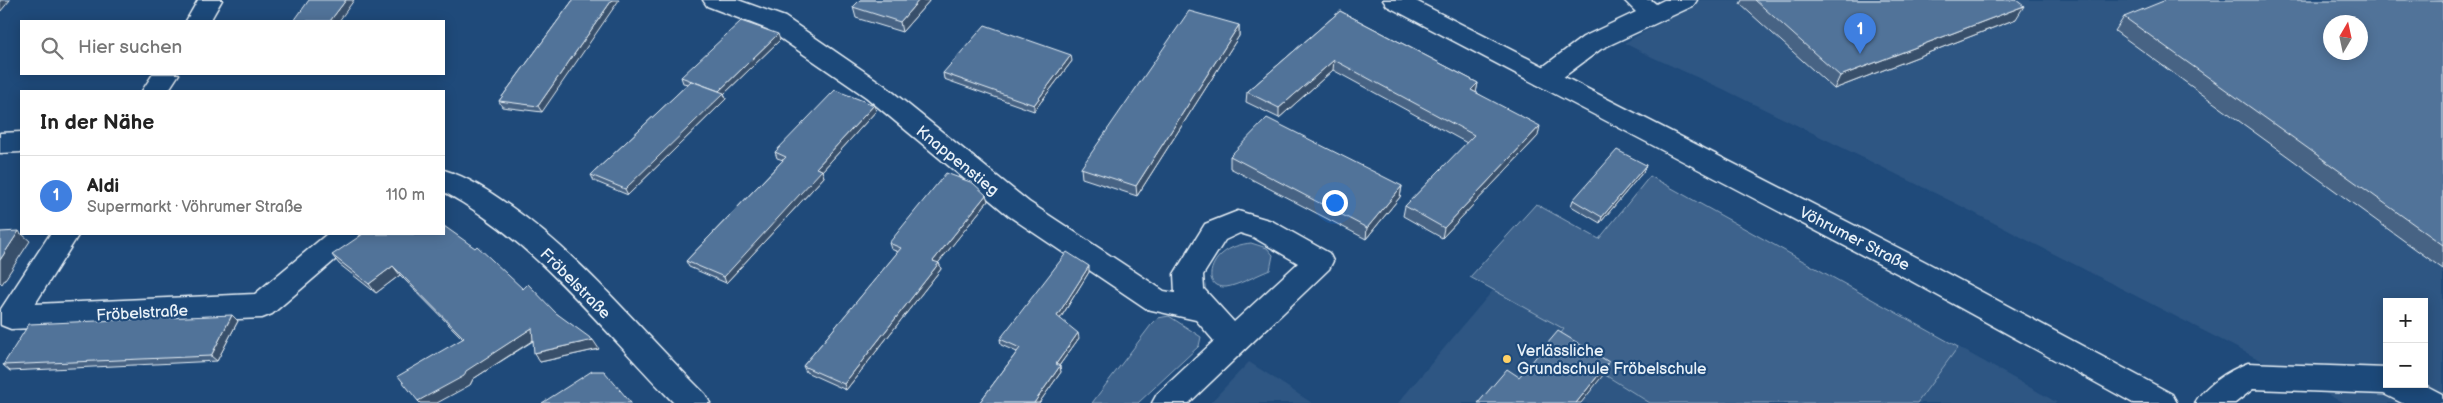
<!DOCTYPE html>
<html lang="de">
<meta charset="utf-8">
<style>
:root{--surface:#fff;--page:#f2f2f2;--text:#222;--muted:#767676;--line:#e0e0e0;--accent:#857141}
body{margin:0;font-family:"Balsamiq Sans",sans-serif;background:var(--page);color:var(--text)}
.controls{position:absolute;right:15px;bottom:15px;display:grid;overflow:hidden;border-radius:0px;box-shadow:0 2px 12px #0003}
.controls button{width:45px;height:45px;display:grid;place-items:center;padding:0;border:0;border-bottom:1px solid var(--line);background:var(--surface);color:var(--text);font:25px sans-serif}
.compass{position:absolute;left:2323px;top:15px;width:45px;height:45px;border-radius:50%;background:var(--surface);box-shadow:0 2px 12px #0003;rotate:9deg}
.you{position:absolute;left:1334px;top:202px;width:18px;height:18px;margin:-12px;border:4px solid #fff;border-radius:50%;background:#1a73e8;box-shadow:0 0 0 8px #1a73e833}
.badge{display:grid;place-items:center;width:32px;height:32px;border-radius:50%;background:var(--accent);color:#fff;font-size:16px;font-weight:700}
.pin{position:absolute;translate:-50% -41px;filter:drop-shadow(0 1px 2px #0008)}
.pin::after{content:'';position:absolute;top:26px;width:18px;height:15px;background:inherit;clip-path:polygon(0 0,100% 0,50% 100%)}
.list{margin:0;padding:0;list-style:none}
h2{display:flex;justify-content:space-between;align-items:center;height:65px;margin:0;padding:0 20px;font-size:21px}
h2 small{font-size:16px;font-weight:400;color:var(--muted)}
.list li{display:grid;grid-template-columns:32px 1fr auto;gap:15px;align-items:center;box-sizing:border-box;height:80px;padding:0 20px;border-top:1px solid var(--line)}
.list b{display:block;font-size:19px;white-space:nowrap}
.list p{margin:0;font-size:16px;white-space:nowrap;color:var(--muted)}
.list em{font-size:16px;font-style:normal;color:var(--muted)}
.icon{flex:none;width:28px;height:28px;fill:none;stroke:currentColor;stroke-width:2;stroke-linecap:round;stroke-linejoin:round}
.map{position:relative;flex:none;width:2443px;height:403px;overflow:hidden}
.search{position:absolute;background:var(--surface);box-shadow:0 2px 12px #0003;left:20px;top:20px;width:425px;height:55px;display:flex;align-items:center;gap:12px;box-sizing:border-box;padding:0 18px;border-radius:0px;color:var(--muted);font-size:19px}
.panel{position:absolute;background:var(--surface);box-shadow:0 2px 12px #0003;left:20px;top:90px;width:425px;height:145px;border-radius:0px}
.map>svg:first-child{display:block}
.built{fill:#2e5683;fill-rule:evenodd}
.green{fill:#3c628c;stroke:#92aac2}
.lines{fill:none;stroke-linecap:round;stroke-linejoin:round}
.minor-casing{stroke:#e8f1f8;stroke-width:3}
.major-casing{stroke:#e8f1f8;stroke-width:3}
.minor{fill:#1f4a7a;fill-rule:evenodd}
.major{fill:#1f4a7a;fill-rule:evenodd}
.wall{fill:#466384;stroke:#e8f1f8}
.shaded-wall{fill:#39506b;stroke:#e8f1f8}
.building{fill:#517399;stroke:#e8f1f8;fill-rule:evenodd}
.poi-dot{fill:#ffd166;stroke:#1f4a7a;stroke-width:2}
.labels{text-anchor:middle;stroke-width:4.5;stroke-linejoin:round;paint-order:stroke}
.street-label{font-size:16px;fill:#e8f1f8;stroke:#1f4a7a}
.poi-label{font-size:16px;fill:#e8f1f8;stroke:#1f4a7a;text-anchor:start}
</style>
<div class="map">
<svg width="2443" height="403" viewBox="0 0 2443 403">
<rect width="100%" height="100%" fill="#1f4a7a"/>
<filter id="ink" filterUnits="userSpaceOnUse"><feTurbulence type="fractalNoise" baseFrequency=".02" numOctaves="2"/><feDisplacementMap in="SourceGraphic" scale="10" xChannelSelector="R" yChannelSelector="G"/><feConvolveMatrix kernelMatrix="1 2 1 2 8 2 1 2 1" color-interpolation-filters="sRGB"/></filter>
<g filter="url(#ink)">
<g class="built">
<path d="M 1646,0 L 2443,0 L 2443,403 L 2344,403 L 1959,205 L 1723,89 L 1652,57 L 1624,43 L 1668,19 ZM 2330,22 L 2360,22 L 2360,52 L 2330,52 ZM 2387,302 L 2424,302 L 2424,384 L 2387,384 Z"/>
<polygon points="1494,289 1565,329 1554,343 1650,403 1398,403"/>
<polygon points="1958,347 2049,398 2057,403 1917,403"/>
<polygon points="1249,362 1312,403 1210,403"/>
</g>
<g class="green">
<polygon points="1650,176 1958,347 1917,403 1650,403 1554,343 1564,329 1470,277 1536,204 1599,239"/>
<path d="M 1251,243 L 1267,248 L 1273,255 L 1270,270 C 1259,274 1237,286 1226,287 C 1203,288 1210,263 1222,254 C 1230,247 1241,244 1251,243 Z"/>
<polygon points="1169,316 1201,337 1199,346 1138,403 1092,403 1151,325 1158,318"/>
</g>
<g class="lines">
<g class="minor-casing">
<g id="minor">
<polygon points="198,0 222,0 210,21 186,21"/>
<path d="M 703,0 L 738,0 L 785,17 L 884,85 L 1029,202 L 1164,291 L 1175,293 L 1174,274 L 1205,224 L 1238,211 L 1272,221 L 1329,253 L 1333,261 L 1329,269 L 1189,403 L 1152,403 L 1157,394 L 1214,341 L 1196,320 L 1147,309 L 1009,216 L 866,97 L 767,29 L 707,6 ZM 1240,233 L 1253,237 L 1298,263 L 1234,322 L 1204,289 L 1203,275 L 1225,240 Z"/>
<polygon points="1624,0 1651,0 1656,4 1664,0 1697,0 1693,6 1601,49 1554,84 1545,87 1536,84 1532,78 1536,72 1583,37 1636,12"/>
<polygon points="153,74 179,74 168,91 142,91"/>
<polygon points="21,132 21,152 0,153 0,133"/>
<path d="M 444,170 C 468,177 490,192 510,206 C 584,258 641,331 705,394 L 710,403 L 674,403 C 601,329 537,242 444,192 Z"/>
<polygon points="50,234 79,234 35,304 255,294 327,234 360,234 356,242 272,314 262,318 11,329 1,325 1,309"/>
<path d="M 2248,363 L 2387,368 L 2387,384 L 2423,384 L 2442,394 L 2443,403 L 2402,403 L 2384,394 L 2253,389 L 2235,403 L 2195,403 C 2204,385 2230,370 2248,363 Z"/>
</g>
</g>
<g class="major-casing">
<polygon id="major" points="1383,0 1414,0 1924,261 2172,394 2177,403 2133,403 1904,277 1387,6"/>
</g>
<use href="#minor" class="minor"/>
<use href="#major" class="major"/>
</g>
<g class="wall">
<polygon points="573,0 542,112 502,107 499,101"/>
<polygon points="860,0 930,0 902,32 856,18 853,7"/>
<polygon points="1742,0 2016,0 2016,19 1834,89 1740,4"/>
<polygon points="2443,0 2443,269 2115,31 2124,17"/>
<polygon points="1340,11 1478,83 1476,92 1538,136 1442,238 1403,216 1405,206 1467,143 1333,70 1279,118 1246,102 1247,92"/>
<polygon points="1239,25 1239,36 1137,196 1082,178 1081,168"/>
<polygon points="780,40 724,94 726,99 628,195 594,181 591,175 688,84 683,83 681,77"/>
<polygon points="1072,61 1034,111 944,79 943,73"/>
<polygon points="876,111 822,171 824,177 726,283 689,267 686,261 783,160 777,158 775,152"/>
<polygon points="1230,156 1402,186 1400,197 1366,239 1230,168"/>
<polygon points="1646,165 1643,172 1600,223 1571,206 1573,200"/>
<polygon points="986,195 988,201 938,263 939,263 941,269 846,390 806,372 803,366 898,252 891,249 889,243"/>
<polygon points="332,255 523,289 556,313 599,349 540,362 533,341 473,379 470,385 463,339 400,275 376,293 339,264"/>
<polygon points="1089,272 1060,319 1079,338 1059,366 1061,372 1039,403 979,403 1017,352 1001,345 1000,339"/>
<polygon points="238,321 217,361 10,371 3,365"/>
</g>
<g class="shaded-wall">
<polygon points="0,0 10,0 0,12"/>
<polygon points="346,0 354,0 339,21 330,21"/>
<polygon points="612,0 619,0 542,112 538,106"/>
<polygon points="919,0 930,0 902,32 900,22"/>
<polygon points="2024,6 2016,19 1834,89 1840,76"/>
<polygon points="1239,25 1239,36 1137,196 1136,186"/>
<polygon points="778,34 780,40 724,94 726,99 628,195 625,189 719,91"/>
<polygon points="1071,55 1072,61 1034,111 1034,105"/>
<polygon points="1334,60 1333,70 1279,118 1279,108"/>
<polygon points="1478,83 1476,93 1471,90"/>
<polygon points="874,105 876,111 822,171 824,177 726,283 724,277 816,168"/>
<polygon points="1540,126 1538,136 1442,238 1444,228"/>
<polygon points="1646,165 1643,172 1600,223 1602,217"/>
<polygon points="1402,186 1400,197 1366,239 1367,228"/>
<polygon points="986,195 988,201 935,267 933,261"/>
<polygon points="19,231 21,234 22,234 30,241 2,284 0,282 0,260"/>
<polygon points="939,263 941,269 846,390 844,384"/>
<polygon points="393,266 400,275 376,293 369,284"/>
<polygon points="1089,266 1089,272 1058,322 1057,316"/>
<polygon points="232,315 238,321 217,361 211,356"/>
<polygon points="532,328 538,337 473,379 470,385 437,403 420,403 418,401"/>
<polygon points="1078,333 1079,338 1056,370 1056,364"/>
<polygon points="593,340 599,349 540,362 534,353"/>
<polygon points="1609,362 1604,374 1581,403 1576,403"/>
<polygon points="1060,366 1061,372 1039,403 1034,403"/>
</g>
<g class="building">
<polygon points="309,0 346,0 330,21 294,21"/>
<polygon points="573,0 612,0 538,106 499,101"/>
<polygon points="860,0 919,0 900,22 853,7"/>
<polygon points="1755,0 2016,0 2024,6 1840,76"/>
<path d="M 2166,0 L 2443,0 L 2443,245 L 2124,17 ZM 2330,22 L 2360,22 L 2360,52 L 2330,52 Z"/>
<polygon points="1189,11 1239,25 1136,186 1081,168"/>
<polygon points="1340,11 1478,83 1471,90 1540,126 1444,228 1405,206 1474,135 1334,60 1279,108 1247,92"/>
<polygon points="741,21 778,34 719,91 681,77"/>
<polygon points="985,25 1071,55 1034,105 943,73"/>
<polygon points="691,81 724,93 625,189 591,175"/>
<polygon points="835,90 874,105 816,168 822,170 724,277 686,261 786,157 775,152"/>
<polygon points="1267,118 1402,186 1367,228 1230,156"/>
<polygon points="1617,150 1646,165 1602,217 1573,200"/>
<polygon points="946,173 973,183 986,195 933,261 939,263 844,384 803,366 901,248 889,243"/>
<polygon points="444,226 475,248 477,246 523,289 528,284 556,313 593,340 534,353 532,328 466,371 464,376 418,401 398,376 464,338 393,266 369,284 332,255 363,234 444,234"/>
<polygon points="19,231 0,260 0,232"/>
<polygon points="1067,252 1089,266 1057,316 1078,333 1056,364 1060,366 1034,403 979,403 1020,348 1000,339"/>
<polygon points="232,315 211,356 3,365 29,324"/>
<polygon points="1558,331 1609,362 1576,403 1478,403 1507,369 1519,377"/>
<polygon points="592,371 604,371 631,403 542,403"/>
</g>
</g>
<circle class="poi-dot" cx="1507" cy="359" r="5"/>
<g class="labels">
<g class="street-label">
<text transform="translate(958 160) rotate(39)" y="6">Knappenstieg</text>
<text transform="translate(1855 238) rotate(27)" y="6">Vöhrumer Straße</text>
<text transform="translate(576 283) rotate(45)" y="6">Fröbelstraße</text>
<text transform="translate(142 312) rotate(-3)" y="6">Fröbelstraße</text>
</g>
<g class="poi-label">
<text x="1517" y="356">Verlässliche<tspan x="1517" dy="18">Grundschule Fröbelschule</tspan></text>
</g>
</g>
</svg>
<div class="controls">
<button>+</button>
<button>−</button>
</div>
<svg class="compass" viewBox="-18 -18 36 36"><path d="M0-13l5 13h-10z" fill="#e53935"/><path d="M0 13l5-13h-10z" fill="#767676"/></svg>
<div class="you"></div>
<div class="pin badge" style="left:1860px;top:54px;background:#3f7fe0">1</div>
<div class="search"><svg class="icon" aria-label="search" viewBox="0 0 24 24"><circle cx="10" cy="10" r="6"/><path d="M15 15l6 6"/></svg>Hier suchen</div>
<section class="panel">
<h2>In der Nähe<small></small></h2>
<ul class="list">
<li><span class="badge" style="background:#3f7fe0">1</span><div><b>Aldi</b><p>Supermarkt · Vöhrumer Straße</p></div><em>110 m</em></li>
</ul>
</section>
</div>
